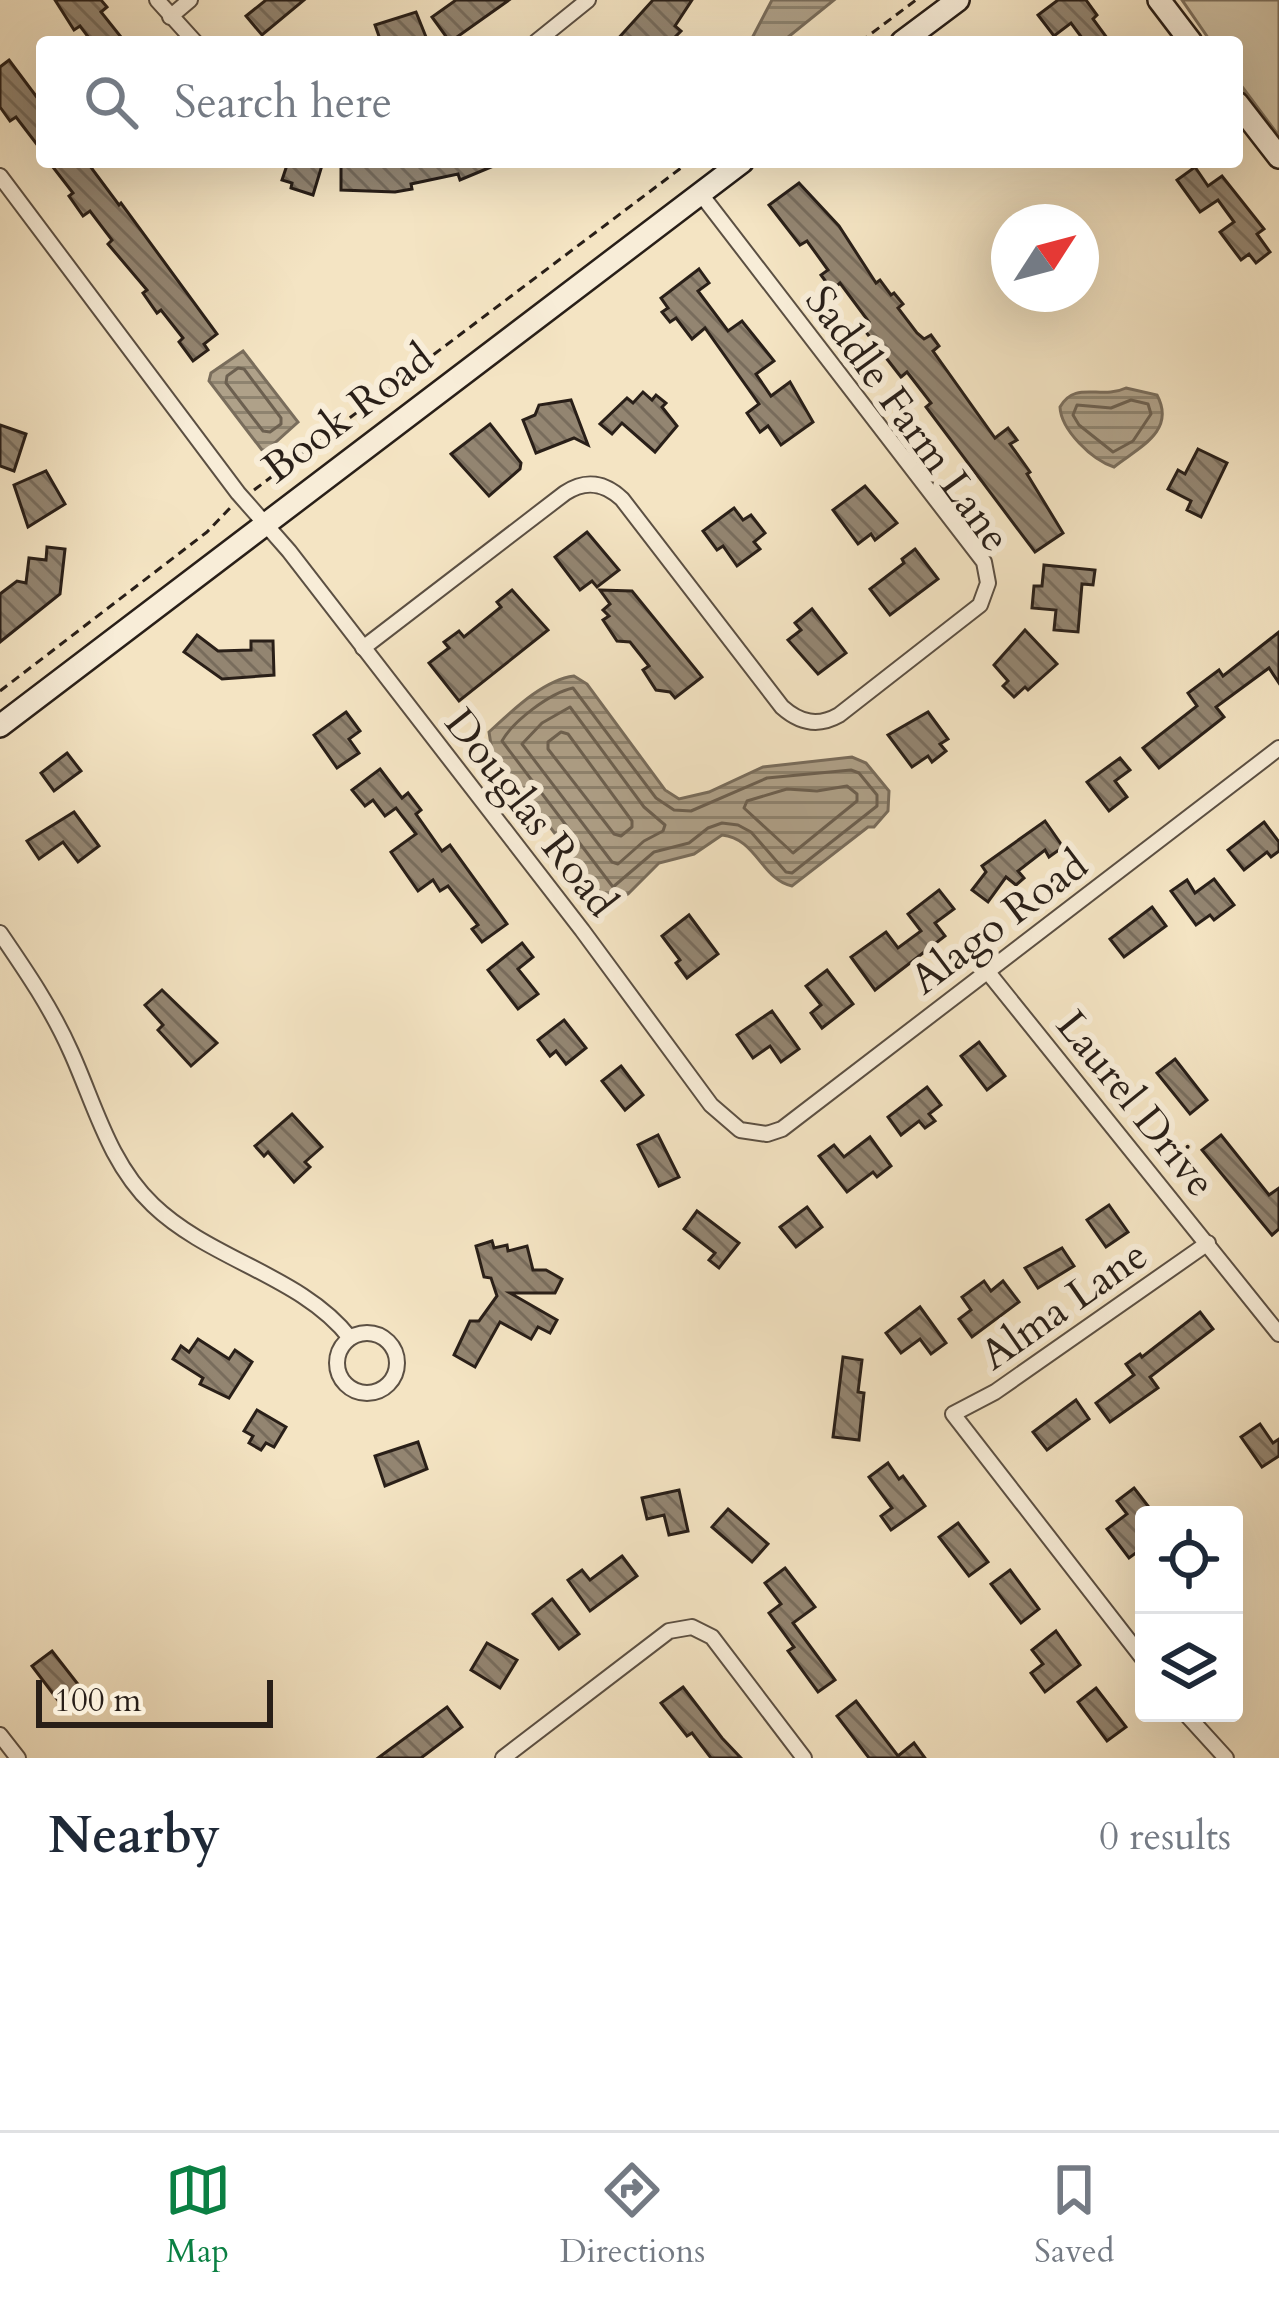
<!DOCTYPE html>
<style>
:root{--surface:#fff;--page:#f6f6f7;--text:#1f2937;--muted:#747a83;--line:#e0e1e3;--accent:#0b8043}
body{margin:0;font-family:Cardo,serif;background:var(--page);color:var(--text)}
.controls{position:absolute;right:36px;bottom:36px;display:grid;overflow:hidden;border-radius:12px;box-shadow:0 12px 48px #0002}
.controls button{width:108px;height:108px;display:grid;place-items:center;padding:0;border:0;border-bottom:3px solid var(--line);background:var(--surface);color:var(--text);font:60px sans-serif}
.compass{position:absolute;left:991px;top:204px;width:108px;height:108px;border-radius:50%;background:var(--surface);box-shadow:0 12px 48px #0002;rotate:54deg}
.scale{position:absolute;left:36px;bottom:30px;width:237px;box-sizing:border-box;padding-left:12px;border:6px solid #291f18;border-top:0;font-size:33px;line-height:42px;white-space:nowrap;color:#291f18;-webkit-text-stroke:9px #f8edd8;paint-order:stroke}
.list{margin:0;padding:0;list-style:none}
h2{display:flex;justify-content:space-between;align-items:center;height:156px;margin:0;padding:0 48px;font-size:51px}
h2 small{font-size:39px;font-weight:400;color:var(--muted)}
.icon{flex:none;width:66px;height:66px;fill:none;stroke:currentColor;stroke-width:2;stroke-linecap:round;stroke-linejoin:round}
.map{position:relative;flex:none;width:1279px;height:1758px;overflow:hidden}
.search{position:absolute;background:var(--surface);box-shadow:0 12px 48px #0002;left:36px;right:36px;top:36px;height:132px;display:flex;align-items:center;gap:30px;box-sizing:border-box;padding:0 42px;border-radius:12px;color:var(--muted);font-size:45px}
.sheet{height:372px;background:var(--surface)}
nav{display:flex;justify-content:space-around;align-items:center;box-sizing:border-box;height:168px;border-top:3px solid var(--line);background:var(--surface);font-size:33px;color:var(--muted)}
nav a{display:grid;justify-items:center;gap:6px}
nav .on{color:var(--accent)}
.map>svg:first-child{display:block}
.park{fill:#d1c3a6;stroke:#7d715f;stroke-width:3}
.water{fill:url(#water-rules);stroke:#796d5c;stroke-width:3}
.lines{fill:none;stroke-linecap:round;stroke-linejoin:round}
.shore{stroke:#6c6050;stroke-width:3}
.building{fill:url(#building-back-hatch);stroke:#291f18;stroke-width:3}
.street-casing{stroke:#5c5043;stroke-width:18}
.secondary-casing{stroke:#291f18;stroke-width:26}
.path{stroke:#291f18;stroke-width:3;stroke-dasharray:9 6;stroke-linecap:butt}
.street{stroke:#f8edd8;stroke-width:14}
.secondary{stroke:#f8edd8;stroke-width:21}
.labels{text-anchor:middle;stroke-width:12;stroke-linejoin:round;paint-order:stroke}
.street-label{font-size:42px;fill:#291f18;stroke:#f8edd8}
</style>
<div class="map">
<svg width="1279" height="1758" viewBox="0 0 1279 1758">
<defs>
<pattern id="water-rules" width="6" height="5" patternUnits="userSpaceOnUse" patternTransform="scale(3)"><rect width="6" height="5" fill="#afa189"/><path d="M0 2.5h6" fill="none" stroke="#8e836f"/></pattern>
<pattern id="building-back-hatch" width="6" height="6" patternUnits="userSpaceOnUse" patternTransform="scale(3)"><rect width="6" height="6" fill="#938571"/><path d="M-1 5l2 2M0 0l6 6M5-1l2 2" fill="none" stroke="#786c5c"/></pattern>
</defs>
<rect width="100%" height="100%" fill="#f4e4c3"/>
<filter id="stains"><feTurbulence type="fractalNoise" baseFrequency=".00167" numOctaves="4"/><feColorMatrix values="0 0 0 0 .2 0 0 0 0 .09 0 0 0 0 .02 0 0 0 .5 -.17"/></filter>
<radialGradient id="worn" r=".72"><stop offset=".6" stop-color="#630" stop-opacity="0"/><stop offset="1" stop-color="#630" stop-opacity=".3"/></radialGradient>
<polygon class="park" points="1182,0 1279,0 1279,136 1237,80 1237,42 1211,42"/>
<g class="water">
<polygon points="772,0 834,0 782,42 750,42"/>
<polygon points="243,351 298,422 267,450 262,450 209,381 211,373"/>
<path d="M 1126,388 L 1157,395 C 1177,432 1136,449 1114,467 C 1092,460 1061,430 1060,407 C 1075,380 1101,400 1126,388 Z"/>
<path d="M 574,676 L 587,684 L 665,790 L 679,799 L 709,792 L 763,767 L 852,757 L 866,763 L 889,791 L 888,811 L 874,827 L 868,827 L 792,886 C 762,880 756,838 722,835 L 694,854 L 659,863 L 628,894 L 612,901 L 598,890 L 492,751 L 489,732 C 512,711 543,680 574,676 Z"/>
</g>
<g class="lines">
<g class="shore">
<polygon points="238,368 244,369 281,418 281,424 270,432 263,431 226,383 227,376"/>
<polygon points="1131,400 1148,404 1151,414 1133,441 1113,452 1079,425 1073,415 1077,405 1111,408"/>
<path d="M 573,688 L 656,798 L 674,810 L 691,811 L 767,778 L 851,770 L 859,773 L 877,795 L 877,806 L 792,873 L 786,872 L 751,832 L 738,825 L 722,823 L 708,828 L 689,843 L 654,852 L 613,887 L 502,741 C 513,721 550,693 573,688 Z"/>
<polygon points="570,707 644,807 665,825 663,831 644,841 618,864 612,862 522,744 542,723"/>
<polygon points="561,732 568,734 632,821 632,827 621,836 614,834 548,749 548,742"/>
<polygon points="847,786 857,794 857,801 793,853 744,808 747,801 787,789 817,791"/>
</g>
</g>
<g class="building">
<polygon points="55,0 101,0 107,7 101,12 125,42 92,42 80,26 74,30"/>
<polygon points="266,0 304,0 262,35 246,16"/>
<polygon points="456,0 509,0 450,42 432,17"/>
<polygon points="653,0 692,0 675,26 681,31 670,42 615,42"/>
<polygon points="1058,0 1086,0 1097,15 1093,19 1110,42 1085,42 1071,23 1054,36 1038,15"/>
<polygon points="416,12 428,42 381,42 375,25"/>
<polygon points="9,60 42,104 42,151 16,117 10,121 0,107 0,67"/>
<polygon points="49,162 87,162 119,205 121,203 217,334 204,344 208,350 193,361 179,342 183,338 161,310 157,313 143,293 147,290 108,244 112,240 90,211 83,216 69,196 73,193"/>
<polygon points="288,162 323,162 313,195 291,188 292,183 282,180"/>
<polygon points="341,162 503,162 460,180 458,174 411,184 412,189 395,192 341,190"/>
<polygon points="1195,167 1208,186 1222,176 1264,229 1257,234 1270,252 1256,263 1249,254 1241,260 1220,232 1234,222 1218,200 1200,212 1177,180"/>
<polygon points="799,183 839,226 876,283 880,280 891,295 894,293 903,304 898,308 917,333 924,339 931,335 939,346 933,351 995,438 1008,428 1017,440 1010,444 1030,472 1027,474 1063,533 1035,552 926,407 931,403 907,372 901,377 862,327 869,322 840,283 832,290 821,275 828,270 807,241 800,245 769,205"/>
<polygon points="699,269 709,283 698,291 728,331 742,321 774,361 756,374 771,396 790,382 813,422 781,445 768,426 760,432 747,413 759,404 705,328 692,339 676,318 670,322 662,312 668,308 661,298"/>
<polygon points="643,392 652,400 656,395 666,403 662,407 677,426 655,452 622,423 612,434 600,424 627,398 633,403"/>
<polygon points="571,400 588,445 574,438 536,453 523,420 535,415 539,405"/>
<polygon points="490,424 521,463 520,469 489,496 451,454"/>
<polygon points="0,425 26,434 14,471 0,466"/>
<polygon points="1198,449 1227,463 1201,517 1187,510 1191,501 1168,489 1178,470 1185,474"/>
<polygon points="46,471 65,504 28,527 14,485"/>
<polygon points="865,486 897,523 875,540 871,534 858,544 833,510"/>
<polygon points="734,508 743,520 751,515 765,533 754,542 760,549 737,566 723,546 717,550 703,531"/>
<polygon points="587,532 619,570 597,587 592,581 580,590 555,557"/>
<polygon points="47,547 65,549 60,594 0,642 0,594 17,581 26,583 29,558 46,560"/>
<polygon points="915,549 938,579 890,615 870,589 904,563 902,559"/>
<polygon points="1044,565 1095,570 1093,585 1082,584 1078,632 1054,630 1056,610 1032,608 1034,586 1042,586"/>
<polygon points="512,590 548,630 459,701 429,663 449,648 444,642 459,631 464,637 501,607 497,602"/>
<polygon points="600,590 632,591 702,677 675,698 670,692 656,690 643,670 649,666 630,642 617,641 603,620 609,616 603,610 610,604"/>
<polygon points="812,609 846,653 818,674 788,640 801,630 795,623"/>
<polygon points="1025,630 1057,664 1028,690 1025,687 1014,697 1003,686 1008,681 994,665"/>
<polygon points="1279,632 1279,683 1269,668 1216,707 1224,717 1159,768 1143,748 1197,706 1188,693 1219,670 1223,676"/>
<polygon points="197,635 218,651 251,650 251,641 273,641 274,675 222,679 184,652"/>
<polygon points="346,712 360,731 349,739 359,753 337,768 314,735"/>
<polygon points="928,712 948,739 940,744 946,751 932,762 928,756 912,767 888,735"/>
<polygon points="67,753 81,771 54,791 41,773"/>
<polygon points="1120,758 1130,770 1115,781 1127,797 1109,811 1087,782"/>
<polygon points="380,769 402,798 408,793 421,810 416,814 442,851 450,845 507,924 482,942 472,929 478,925 448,886 440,891 433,880 418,891 391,852 416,834 396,808 385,816 373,800 365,806 352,790"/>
<polygon points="74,812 99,846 78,862 63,842 39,859 27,841"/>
<polygon points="1045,821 1063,847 1049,857 1045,850 1018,871 1024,878 1016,885 1006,877 988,902 972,890 986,872 982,866"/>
<polygon points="1264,822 1279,842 1279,851 1271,857 1267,852 1244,870 1228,850"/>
<polygon points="1214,879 1234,905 1214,920 1210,915 1196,925 1171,891 1187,880 1195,893"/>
<polygon points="939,890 954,909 935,923 945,936 875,990 851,957 886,932 898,948 921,931 908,914"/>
<polygon points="1152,907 1166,926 1124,957 1110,939"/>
<polygon points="689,915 718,954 687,978 676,963 680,960 662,936"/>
<polygon points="522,943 533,957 518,969 538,994 518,1009 488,970"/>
<polygon points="827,970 853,1004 822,1028 811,1013 821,1005 806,986"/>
<polygon points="162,990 217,1043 191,1066 158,1030 163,1025 145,1005"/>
<polygon points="772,1011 799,1049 781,1062 770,1046 753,1058 737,1035"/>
<polygon points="564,1020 586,1048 566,1064 556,1051 550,1056 538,1040"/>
<polygon points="979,1042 1005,1076 987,1090 961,1056"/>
<polygon points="1175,1059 1207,1100 1190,1114 1157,1073"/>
<polygon points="621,1066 643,1095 625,1110 602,1081"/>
<polygon points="927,1087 941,1105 929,1114 935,1121 925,1128 919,1121 901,1135 888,1117"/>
<polygon points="292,1114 322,1147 305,1162 310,1167 294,1182 268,1152 264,1156 255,1146"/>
<polygon points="658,1135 679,1177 659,1186 638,1145"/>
<polygon points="1221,1135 1269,1195 1279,1188 1279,1229 1272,1235 1202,1150"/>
<polygon points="870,1137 891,1166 877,1177 873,1172 847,1192 819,1156 834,1145 844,1157"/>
<polygon points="1109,1205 1128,1232 1106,1247 1087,1220"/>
<polygon points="807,1207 822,1227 796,1247 780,1227"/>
<polygon points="697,1211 739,1243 719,1268 709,1260 715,1253 684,1229"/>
<polygon points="492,1241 494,1248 507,1245 508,1251 527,1246 533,1270 546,1270 562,1279 555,1293 510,1293 557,1320 550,1333 538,1327 531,1339 500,1322 475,1367 454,1355 470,1321 479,1321 497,1296 491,1278 484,1277 476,1246"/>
<polygon points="1062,1248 1074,1266 1038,1288 1025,1268"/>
<polygon points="984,1281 991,1291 1003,1281 1019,1302 972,1337 959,1319 971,1310 962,1297"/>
<polygon points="920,1307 946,1343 931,1354 920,1339 901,1353 886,1333"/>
<polygon points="1200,1312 1213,1329 1150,1377 1158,1388 1110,1422 1096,1403 1134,1375 1126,1364 1140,1354 1142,1357"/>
<polygon points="198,1339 229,1359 235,1350 252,1362 229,1398 200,1384 203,1378 173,1359 181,1346 189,1352"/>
<polygon points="843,1357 862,1360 858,1392 864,1393 859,1440 833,1437"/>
<polygon points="1076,1400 1089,1419 1047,1450 1033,1432"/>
<polygon points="257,1410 286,1427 274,1447 266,1443 261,1450 249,1443 253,1436 244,1431"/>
<polygon points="1260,1424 1273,1443 1279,1439 1279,1456 1262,1467 1241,1437"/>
<polygon points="418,1442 427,1469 385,1486 375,1456"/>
<polygon points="888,1463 899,1479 903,1476 925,1506 891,1530 881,1516 892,1508 869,1477"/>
<polygon points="1134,1488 1155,1515 1144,1515 1144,1547 1129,1558 1107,1529 1127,1514 1117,1501"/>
<polygon points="679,1490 688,1531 669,1535 664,1515 647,1519 642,1498"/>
<polygon points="728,1509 768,1544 752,1562 712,1527"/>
<polygon points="958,1523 988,1562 969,1576 939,1537"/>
<polygon points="622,1556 637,1576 590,1611 568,1580 582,1570 590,1580"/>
<polygon points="785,1568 815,1607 793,1623 835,1680 818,1692 788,1651 794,1647 769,1613 781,1604 765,1583"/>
<polygon points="1010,1570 1039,1609 1021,1623 991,1584"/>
<polygon points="552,1599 579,1634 559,1649 533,1614"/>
<polygon points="1056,1631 1080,1665 1045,1692 1031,1673 1043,1664 1032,1650"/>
<polygon points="487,1643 517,1660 500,1688 471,1670"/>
<polygon points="52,1651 84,1692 63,1707 32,1666"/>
<polygon points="683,1687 722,1738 741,1758 711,1758 692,1733 687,1736 661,1703"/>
<polygon points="1096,1688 1126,1727 1107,1741 1078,1702"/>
<polygon points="856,1701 898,1756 914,1743 925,1758 869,1758 837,1716"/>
<polygon points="447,1707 462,1727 421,1758 378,1758"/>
</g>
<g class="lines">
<g class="street-casing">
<g id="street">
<polyline points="157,0 195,42"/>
<polyline points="170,17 190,0"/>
<polyline points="536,42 588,0"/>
<polyline points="0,176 238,493 289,551 582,930 711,1105 740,1130 767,1134 782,1129 1279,748"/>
<path d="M 363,648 L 565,493 C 586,479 605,483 622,499 L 782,707 C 800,723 818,727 839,715 L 980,605 L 988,583 L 984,562 L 700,193"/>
<path d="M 0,933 C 26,971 52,1009 71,1052 C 95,1105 109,1163 153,1205 C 210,1260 302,1276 350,1338"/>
<polyline points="987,971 1279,1334"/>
<circle cx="367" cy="1363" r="30"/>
<polyline points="1144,1660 953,1414 995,1392 1208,1243"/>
<polyline points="1185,1713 1226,1758"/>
<polyline points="0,1735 18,1758"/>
<polyline points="503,1758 669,1631 692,1627 712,1637 804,1758"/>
</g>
</g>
<g class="secondary-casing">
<g id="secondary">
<polyline points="1159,0 1191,42"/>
<polyline points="902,42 958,0"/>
<polyline points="1237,103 1279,157"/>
<polyline points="0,726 742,162"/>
</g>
</g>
<g class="path">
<polyline points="860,42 916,0"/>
<polyline points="254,490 689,162"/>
<polyline points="0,691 207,532 230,508"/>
</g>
<use href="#street" class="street"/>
<use href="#secondary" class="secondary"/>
</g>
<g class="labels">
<g class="street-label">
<text transform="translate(347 412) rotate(-37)" y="15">Book Road</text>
<text transform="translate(909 418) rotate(54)" y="15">Saddle Farm Lane</text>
<text transform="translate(532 812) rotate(52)" y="15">Douglas Road</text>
<text transform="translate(998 921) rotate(-37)" y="15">Alago Road</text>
<text transform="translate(1137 1103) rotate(51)" y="15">Laurel Drive</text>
<text transform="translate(1063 1304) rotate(-35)" y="15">Alma Lane</text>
</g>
</g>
<rect width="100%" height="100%" filter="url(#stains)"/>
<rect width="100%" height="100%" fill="url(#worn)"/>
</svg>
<div class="controls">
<button><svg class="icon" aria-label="locate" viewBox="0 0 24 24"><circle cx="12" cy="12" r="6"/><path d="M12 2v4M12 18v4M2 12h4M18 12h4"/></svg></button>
<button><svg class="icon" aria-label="layers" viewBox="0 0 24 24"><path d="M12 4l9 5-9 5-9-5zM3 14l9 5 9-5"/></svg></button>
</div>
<svg class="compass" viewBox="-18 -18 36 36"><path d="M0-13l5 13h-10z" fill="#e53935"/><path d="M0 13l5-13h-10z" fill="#747a83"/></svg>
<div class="scale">100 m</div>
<div class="search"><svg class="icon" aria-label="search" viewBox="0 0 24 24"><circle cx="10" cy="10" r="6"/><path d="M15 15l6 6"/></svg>Search here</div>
</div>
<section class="sheet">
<h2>Nearby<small>0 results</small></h2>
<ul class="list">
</ul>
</section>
<nav>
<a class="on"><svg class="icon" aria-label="map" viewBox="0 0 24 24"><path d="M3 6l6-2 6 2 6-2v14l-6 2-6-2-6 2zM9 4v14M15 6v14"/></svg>Map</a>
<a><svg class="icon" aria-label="directions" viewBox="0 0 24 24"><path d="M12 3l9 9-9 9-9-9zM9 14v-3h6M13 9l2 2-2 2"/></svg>Directions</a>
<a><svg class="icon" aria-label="saved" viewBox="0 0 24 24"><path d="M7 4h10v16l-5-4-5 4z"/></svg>Saved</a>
</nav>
